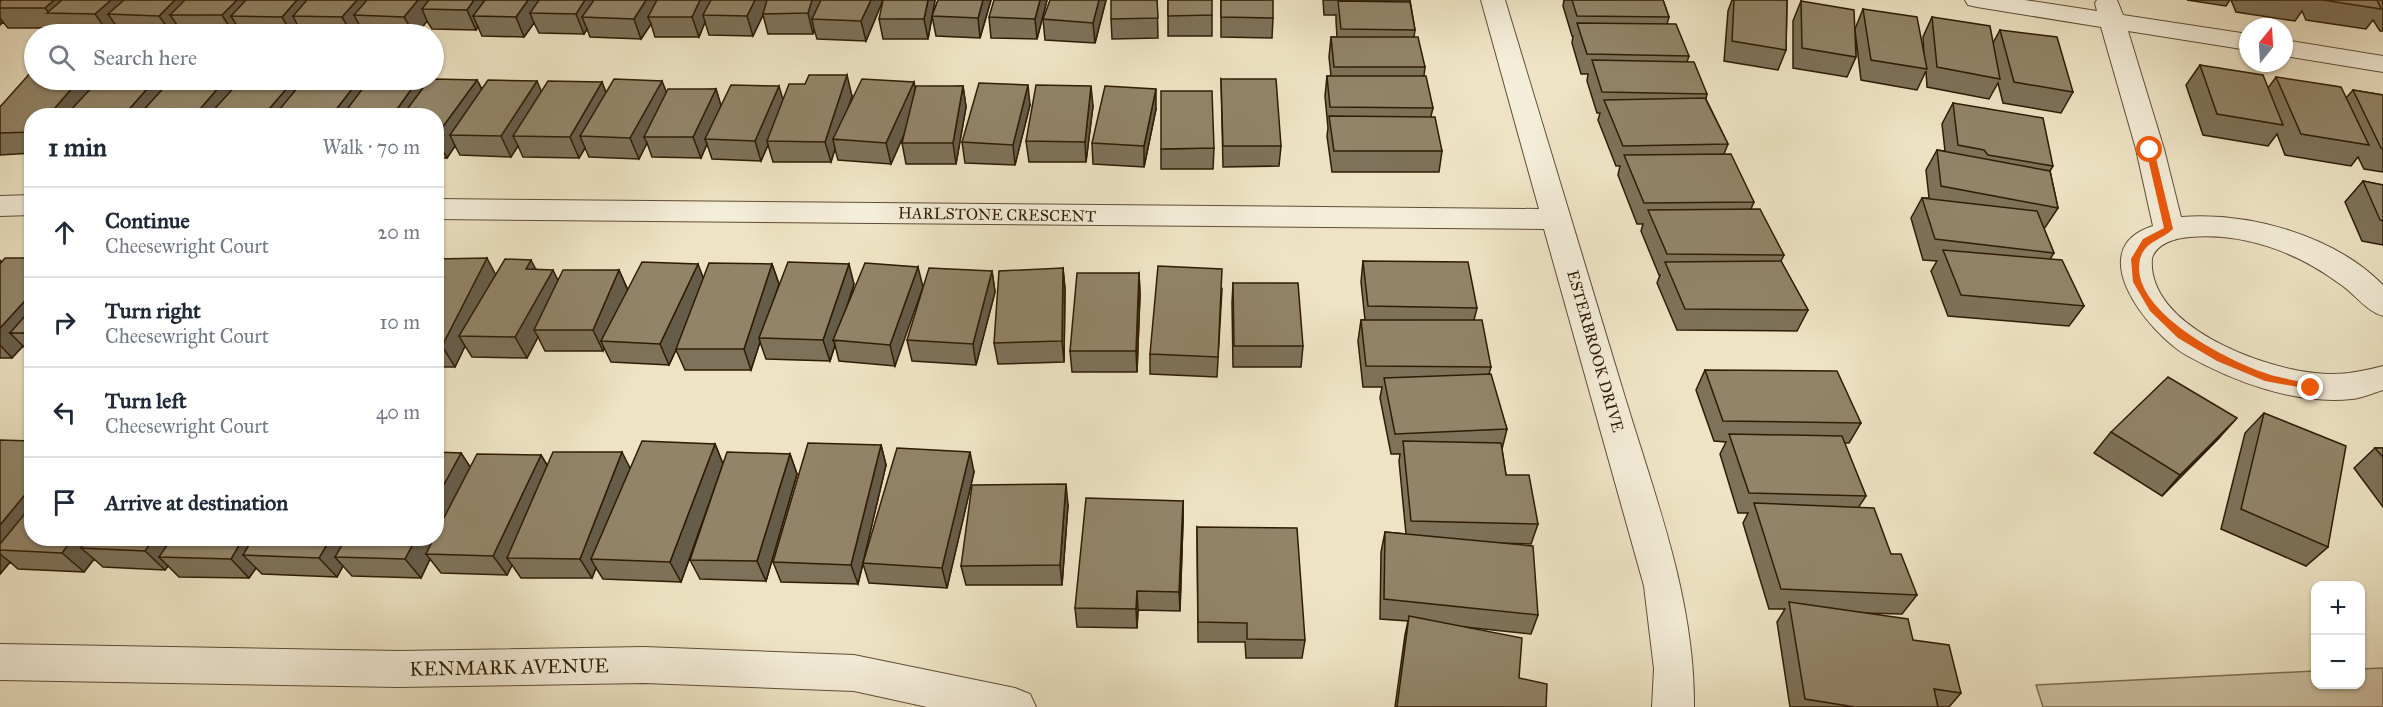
<!DOCTYPE html>
<meta charset="utf-8">
<style>
:root{--surface:#fff;--page:#f6f6f7;--text:#1f2937;--muted:#747a83;--line:#e0e1e3}
body{margin:0;font-family:"IM FELL Great Primer",serif;background:var(--page);color:var(--text)}
.controls{position:absolute;right:18px;bottom:18px;display:grid;overflow:hidden;border-radius:12px;box-shadow:0 2px 4px #0004}
.controls button{width:54px;height:54px;display:grid;place-items:center;padding:0;border:0;border-bottom:2px solid var(--line);background:var(--surface);color:var(--text);font:30px sans-serif}
.compass{position:absolute;left:2239px;top:18px;width:54px;height:54px;border-radius:50%;background:var(--surface);box-shadow:0 2px 4px #0004;rotate:18deg}
.stop{position:absolute;width:18px;height:18px;margin:-14px;border:4px solid #ea580c;border-radius:50%;background:#fff}
.stop.end{background:#ea580c;border-color:#fff;box-shadow:0 2px 6px #0008}
.list{margin:0;padding:0;list-style:none}
h2{display:flex;justify-content:space-between;align-items:center;height:78px;margin:0;padding:0 24px;font-size:26px}
h2 small{font-size:20px;font-weight:400;color:var(--muted)}
.list li{display:grid;grid-template-columns:39px 1fr auto;gap:18px;align-items:center;box-sizing:border-box;height:90px;padding:0 24px;border-top:2px solid var(--line)}
.list b{display:block;font-size:22px;white-space:nowrap}
.list p{margin:0;font-size:20px;white-space:nowrap;color:var(--muted)}
.list em{font-size:20px;font-style:normal;color:var(--muted)}
.icon{flex:none;width:33px;height:33px;fill:none;stroke:currentColor;stroke-width:2;stroke-linecap:round;stroke-linejoin:round}
.map{position:relative;flex:none;width:2383px;height:707px;overflow:hidden}
.search{position:absolute;background:var(--surface);box-shadow:0 2px 4px #0004;left:24px;top:24px;width:420px;height:66px;display:flex;align-items:center;gap:15px;box-sizing:border-box;padding:0 21px;border-radius:33px;color:var(--muted);font-size:22px}
.panel{position:absolute;background:var(--surface);box-shadow:0 2px 4px #0004;left:24px;top:108px;width:420px;height:438px;border-radius:24px}
.map>svg:first-child{display:block}
.green{fill:#cec2a4;stroke:#7e6f54;stroke-width:1.5}
.lines{fill:none;stroke-linecap:round;stroke-linejoin:round}
.minor-casing{stroke:#5f4e35;stroke-width:2}
.minor{fill:#f4edd9;fill-rule:evenodd}
.wall{fill:#7e725a;stroke:#2f1c05;stroke-width:1.5}
.shaded-wall{fill:#665c4a;stroke:#2f1c05;stroke-width:1.5}
.building{fill:#928469;stroke:#2f1c05;stroke-width:1.5}
.route{fill:#ea580c}
.labels{text-anchor:middle;stroke-width:6;stroke-linejoin:round;paint-order:stroke}
.street-label{font-size:16px;fill:#2f1c05;stroke:#f4edd9}
.near-street-label{font-size:20px;fill:#2f1c05;stroke:#f4edd9}
</style>
<div class="map">
<svg width="2383" height="707" viewBox="0 0 2383 707">
<rect width="100%" height="100%" fill="#eee4c5"/>
<filter id="stains"><feTurbulence type="fractalNoise" baseFrequency=".00333" numOctaves="4"/><feColorMatrix values="0 0 0 0 .2 0 0 0 0 .09 0 0 0 0 .02 0 0 0 .5 -.17"/></filter>
<radialGradient id="worn" r=".72"><stop offset=".6" stop-color="#630" stop-opacity="0"/><stop offset="1" stop-color="#630" stop-opacity=".3"/></radialGradient>
<polygon class="green" points="2383,668 2383,707 2043,707 2036,685 2315,671 2316,684 2360,684 2361,669"/>
<g class="lines">
<g class="minor-casing">
<g id="minor">
<path d="M 1481,0 L 1505,0 C 1545,132 1584,262 1624,394 C 1655,497 1695,599 1694,707 L 1652,707 L 1654,669 L 1644,586 L 1544,229 L 436,219 L 436,199 L 1539,209 Z"/>
<path d="M 1965,0 L 2025,0 L 2097,11 L 2095,3 L 2097,0 L 2117,0 L 2123,15 L 2248,34 L 2248,50 L 2128,31 L 2164,149 L 2181,217 C 2249,212 2334,235 2383,285 L 2383,316 C 2366,311 2355,294 2340,284 C 2297,252 2243,232 2190,237 C 2176,238 2157,243 2152,258 C 2146,326 2262,368 2315,373 C 2339,376 2360,372 2383,366 L 2383,390 C 2373,393 2362,398 2352,399 C 2296,405 2234,382 2186,355 C 2149,333 2080,249 2153,226 L 2136,149 L 2101,27 L 1977,7 L 1968,5 Z"/>
<polygon points="2284,40 2383,56 2383,72 2284,56"/>
<polygon points="32,195 32,215 0,216 0,196"/>
<polygon points="0,644 399,651 644,647 854,655 1015,688 1030,694 1036,707 927,707 854,691 644,683 399,687 0,680"/>
</g>
</g>
<use href="#minor" class="minor"/>
</g>
<g class="wall">
<polygon points="0,0 883,0 866,41 817,39 814,29 813,34 768,34 763,15 753,36 709,35 705,22 699,37 655,37 651,24 641,39 590,37 587,29 584,34 539,33 534,23 524,37 482,36 478,27 476,30 432,29 427,21 417,34 364,34 361,28 356,34 303,34 300,30 296,34 242,34 240,31 236,34 183,34 180,29 174,34 122,34 117,27 109,34 62,33 58,28 8,28 3,22 0,25"/>
<polygon points="935,0 928,39 883,39 879,19"/>
<polygon points="938,0 991,0 980,38 936,36 932,16"/>
<polygon points="1047,0 1037,39 991,38 989,17"/>
<polygon points="1106,0 1095,43 1045,40 1043,19"/>
<polygon points="1157,0 1158,38 1112,39 1111,19"/>
<polygon points="1168,0 1212,15 1212,36 1168,36"/>
<polygon points="1221,0 1273,18 1272,38 1221,37"/>
<polygon points="1323,0 1410,0 1415,30 1414,37 1425,67 1424,76 1433,108 1431,116 1442,151 1439,172 1332,172 1327,136 1328,128 1325,96 1327,76 1331,76 1329,57 1331,37 1337,37 1336,21 1336,15 1324,15"/>
<polygon points="1564,0 1663,0 1669,17 1667,24 1689,56 1687,62 1707,94 1706,99 1728,144 1724,154 1754,202 1751,209 1784,255 1781,261 1808,310 1797,331 1677,330 1657,283 1660,275 1659,275 1641,231 1643,224 1637,224 1618,175 1620,166 1616,166 1598,120 1600,113 1597,113 1587,81 1588,74 1581,74 1572,43 1573,36 1572,36 1563,6"/>
<polygon points="1732,0 1787,0 1786,50 1778,70 1724,61 1728,11"/>
<polygon points="2187,0 2230,0 2226,6"/>
<polygon points="2231,0 2383,0 2383,31 2380,31 2373,20 2366,29 2306,20 2302,11 2295,21 2236,12"/>
<polygon points="1801,1 1855,29 1863,9 1924,57 1923,37 1932,17 1993,43 2000,30 2073,92 2061,113 2003,103 1998,83 1989,99 1927,87 1926,71 1917,90 1861,80 1855,30 1856,57 1847,77 1793,68 1793,21"/>
<polygon points="2200,65 2268,88 2276,77 2346,98 2353,90 2383,95 2383,172 2364,169 2358,157 2351,166 2285,155 2277,134 2268,146 2203,135 2186,85"/>
<polygon points="1221,79 1281,146 1279,166 1223,167"/>
<polygon points="34,80 96,80 97,81 233,88 422,89 477,80 482,89 541,92 602,82 606,93 666,92 716,89 721,106 783,100 852,96 848,108 915,89 963,86 966,107 956,164 906,164 902,143 905,132 891,164 838,160 835,149 831,162 773,162 768,145 761,161 712,159 707,144 701,158 652,157 647,143 639,159 589,157 585,148 579,158 523,157 518,146 511,157 460,155 455,146 447,158 436,158 436,116 32,116 32,153 0,155 0,107"/>
<polygon points="1953,103 2053,166 2050,171 2058,208 2044,229 2054,253 2050,259 2084,306 2069,326 1948,316 1931,271 1937,261 1923,260 1911,218 1922,198 1929,198 1926,170 1937,150 1945,151 1942,124"/>
<polygon points="1030,105 1015,165 965,163 962,142"/>
<polygon points="1093,106 1086,162 1029,162 1026,141"/>
<polygon points="1156,109 1144,167 1093,164 1092,143"/>
<polygon points="1214,148 1213,169 1161,169 1161,149"/>
<polygon points="2363,181 2383,185 2383,245 2362,241 2345,202"/>
<polygon points="32,258 32,353 30,353 23,346 12,358 0,358 0,260 2,262"/>
<polygon points="436,259 496,275 536,269 558,281 619,270 628,290 703,278 772,264 779,284 775,297 854,284 848,306 918,267 895,366 839,361 835,345 830,361 766,359 760,342 751,370 685,370 676,350 669,365 611,362 604,348 603,351 545,351 538,337 527,358 472,357 465,346 455,367 436,367"/>
<polygon points="1363,261 1477,308 1474,320 1491,367 1489,374 1507,429 1502,449 1506,475 1538,524 1531,544 1497,543 1538,615 1531,634 1465,627 1519,678 1546,707 1395,707 1405,635 1408,621 1380,619 1381,552 1385,532 1406,534 1399,461 1400,454 1391,454 1380,398 1382,387 1363,387 1358,341 1361,320 1365,320 1361,282"/>
<polygon points="1063,268 1065,289 1064,362 998,364 994,343"/>
<polygon points="992,271 995,292 976,365 912,361 907,340"/>
<polygon points="1139,273 1140,294 1137,372 1072,372 1070,351"/>
<polygon points="1233,283 1303,346 1301,367 1233,367 1232,303"/>
<polygon points="1222,289 1217,377 1150,374 1150,354"/>
<polygon points="1705,370 1861,423 1849,443 1844,443 1866,496 1858,508 1891,554 1917,595 1902,614 1861,613 1913,640 1961,693 1949,707 1790,707 1777,622 1785,609 1769,609 1743,523 1748,513 1738,513 1720,454 1726,442 1714,441 1696,390"/>
<polygon points="2264,413 2328,547 2306,566 2221,529 2245,433"/>
<polygon points="2111,432 2219,438 2162,496 2094,453"/>
<polygon points="0,440 32,538 461,453 470,467 541,455 547,465 630,468 715,444 723,464 790,454 797,474 766,581 700,579 690,560 718,480 681,582 603,579 596,568 592,578 521,578 512,565 507,575 441,573 430,559 421,578 352,576 343,566 337,577 262,574 256,568 249,578 179,577 168,566 165,570 103,567 94,559 84,572 18,569 10,562 0,574"/>
<polygon points="881,445 886,465 864,558 974,472 947,588 869,583 863,564 858,584 781,582 773,562"/>
<polygon points="2375,448 2383,448 2383,507 2354,468"/>
<polygon points="1183,501 1183,521 1180,611 1138,610 1137,628 1077,627 1075,608"/>
<polygon points="1068,505 1062,585 966,585 961,566"/>
<polygon points="1197,527 1305,640 1302,658 1246,658 1245,642 1198,642"/>
</g>
<g class="shaded-wall">
<polygon points="54,0 89,0 49,13 45,8"/>
<polygon points="111,0 146,0 108,14 117,27 109,34 95,14"/>
<polygon points="175,0 208,0 170,15 180,29 174,34 172,34 159,16"/>
<polygon points="237,0 268,0 231,16 240,31 236,34 234,34 222,15"/>
<polygon points="297,0 326,0 293,16 300,30 296,34 292,34 282,17"/>
<polygon points="357,0 384,0 354,15 361,28 356,34 352,34 342,17"/>
<polygon points="418,0 444,0 422,9 427,21 417,34 414,34 404,17"/>
<polygon points="474,0 497,0 473,16 478,27 476,30 467,10"/>
<polygon points="528,0 550,0 530,13 534,23 524,37 516,17"/>
<polygon points="585,0 605,0 582,17 587,29 584,34 576,14"/>
<polygon points="646,0 665,0 648,17 651,24 641,39 634,19"/>
<polygon points="700,0 715,0 703,15 705,22 699,37 692,17"/>
<polygon points="755,0 770,0 753,36 747,16"/>
<polygon points="812,0 823,0 812,19 814,29 813,34 808,13"/>
<polygon points="871,0 883,0 866,41 861,21"/>
<polygon points="928,0 935,0 928,39 924,19"/>
<polygon points="983,0 991,0 980,38 978,18"/>
<polygon points="1040,0 1047,0 1037,39 1035,19"/>
<polygon points="1099,0 1106,0 1095,43 1093,23"/>
<polygon points="0,18 3,22 0,25"/>
<polygon points="847,75 852,96 838,140 833,139 835,149 831,162 825,142"/>
<polygon points="79,80 96,80 103,89 81,116 48,116"/>
<polygon points="155,80 174,80 156,116 123,116"/>
<polygon points="225,80 227,80 240,99 226,116 194,116"/>
<polygon points="294,80 310,80 293,116 263,116"/>
<polygon points="359,80 372,80 359,116 331,116"/>
<polygon points="418,80 428,100 418,116 392,116"/>
<polygon points="477,80 487,100 450,135 455,146 447,158 436,139 436,136"/>
<polygon points="537,81 546,102 513,136 518,146 511,157 501,136"/>
<polygon points="662,81 670,101 644,137 647,143 639,159 630,138"/>
<polygon points="602,82 610,103 580,136 585,148 579,158 570,137"/>
<polygon points="914,82 918,103 891,164 886,143"/>
<polygon points="1028,85 1030,105 1015,165 1013,145"/>
<polygon points="779,86 785,107 767,141 768,145 761,161 755,141"/>
<polygon points="963,86 966,107 956,164 953,143"/>
<polygon points="1091,86 1093,106 1086,162 1085,142"/>
<polygon points="716,89 722,109 705,139 707,144 701,158 693,137"/>
<polygon points="1156,89 1156,109 1144,167 1144,146"/>
<polygon points="487,258 498,279 459,336 465,346 455,367 442,346"/>
<polygon points="531,260 542,281 526,269"/>
<polygon points="698,264 706,285 669,365 660,344"/>
<polygon points="772,264 779,284 762,338 759,338 760,342 751,370 744,349"/>
<polygon points="849,264 854,284 836,341 833,340 835,345 830,361 823,340"/>
<polygon points="918,267 923,287 895,366 890,345"/>
<polygon points="1063,268 1065,289 1064,362 1062,341"/>
<polygon points="553,270 563,291 534,330 538,337 527,358 515,337"/>
<polygon points="619,270 628,291 601,341 604,348 603,351 593,330"/>
<polygon points="992,271 995,292 976,365 973,344"/>
<polygon points="1139,273 1140,294 1137,372 1136,351"/>
<polygon points="32,293 32,333 10,333 23,346 12,358 0,345 0,328"/>
<polygon points="2237,418 2219,438 2162,496 2180,475"/>
<polygon points="715,444 723,464 681,582 670,562"/>
<polygon points="881,445 886,465 858,584 851,565"/>
<polygon points="622,452 632,472 591,559 596,568 592,578 580,559"/>
<polygon points="970,452 974,472 947,588 942,568"/>
<polygon points="461,453 474,473 433,554 426,554 430,559 421,578 405,559 416,538 436,538 436,499"/>
<polygon points="790,454 797,474 766,581 757,561"/>
<polygon points="541,455 553,475 507,558 512,565 507,575 493,556"/>
<polygon points="1066,484 1068,505 1062,585 1060,565"/>
<polygon points="32,486 32,534 0,550 0,525"/>
<polygon points="1183,501 1183,521 1180,611 1179,592"/>
<polygon points="73,538 110,538 81,548 94,559 84,572 62,553"/>
<polygon points="154,538 188,538 159,557 168,566 165,570 145,551"/>
<polygon points="243,538 274,538 243,555 256,568 249,578 231,559"/>
<polygon points="331,538 359,538 335,557 343,566 337,577 319,558"/>
<polygon points="0,554 10,562 0,574"/>
<polygon points="1137,591 1138,610 1137,628 1136,609"/>
</g>
<g class="building">
<polygon points="2,0 54,0 45,8 0,8 0,2"/>
<polygon points="62,0 111,0 95,14 47,13"/>
<polygon points="124,0 175,0 159,16 108,14"/>
<polygon points="185,0 237,0 222,15 170,15"/>
<polygon points="246,0 297,0 282,17 231,16"/>
<polygon points="307,0 357,0 342,17 293,16"/>
<polygon points="367,0 418,0 404,17 354,15"/>
<polygon points="429,0 474,0 467,10 422,9"/>
<polygon points="485,0 528,0 516,17 473,16"/>
<polygon points="539,0 585,0 576,14 530,13"/>
<polygon points="594,0 646,0 634,19 582,17"/>
<polygon points="657,0 700,0 692,17 648,17"/>
<polygon points="711,0 755,0 747,16 703,15"/>
<polygon points="767,0 812,0 808,13 763,14"/>
<polygon points="821,0 871,0 861,21 812,19"/>
<polygon points="883,0 928,0 924,19 879,19"/>
<polygon points="938,0 983,0 978,18 932,16"/>
<polygon points="994,0 1040,0 1035,19 989,17"/>
<polygon points="1050,0 1099,0 1093,23 1043,19"/>
<polygon points="1111,0 1157,0 1158,18 1111,19"/>
<polygon points="1168,0 1212,0 1212,15 1168,16"/>
<polygon points="1221,0 1273,0 1273,18 1221,17"/>
<polygon points="1572,0 1663,0 1669,17 1577,16"/>
<polygon points="1734,0 1787,0 1786,50 1732,41"/>
<polygon points="2323,0 2377,0 2381,9"/>
<polygon points="1338,1 1410,2 1415,30 1341,29"/>
<polygon points="1801,1 1854,10 1856,57 1802,48"/>
<polygon points="1863,9 1917,17 1927,69 1871,60"/>
<polygon points="1932,17 1990,26 2000,79 1937,67"/>
<polygon points="1577,23 1676,24 1689,56 1587,54"/>
<polygon points="2000,30 2057,37 2073,92 2014,82"/>
<polygon points="1331,37 1418,37 1425,67 1334,67"/>
<polygon points="1592,60 1694,62 1707,94 1602,92"/>
<polygon points="2200,65 2263,75 2283,125 2217,114"/>
<polygon points="32,71 34,71 34,80 79,80 48,116 32,116 32,132 0,133 0,107"/>
<polygon points="809,75 847,75 825,142 767,141 789,84 805,84"/>
<polygon points="1327,76 1426,76 1433,108 1330,107"/>
<polygon points="2276,77 2341,87 2369,145 2301,134"/>
<polygon points="434,79 477,80 436,136 436,116 402,116 429,80 434,80"/>
<polygon points="614,79 662,81 630,138 580,136"/>
<polygon points="862,79 914,82 886,143 833,139"/>
<polygon points="1221,79 1276,79 1281,146 1223,146"/>
<polygon points="99,80 155,80 123,116 65,116"/>
<polygon points="171,80 225,80 194,116 138,116"/>
<polygon points="241,80 294,80 263,116 208,116"/>
<polygon points="304,80 359,80 331,116 274,116"/>
<polygon points="369,80 418,80 392,116 342,116"/>
<polygon points="488,80 537,81 501,136 450,135"/>
<polygon points="548,81 602,82 570,137 513,136"/>
<polygon points="979,83 1028,85 1013,145 962,142"/>
<polygon points="731,85 779,86 755,141 705,139"/>
<polygon points="1036,85 1091,86 1085,142 1026,141"/>
<polygon points="916,86 963,86 953,143 902,143"/>
<polygon points="1105,86 1156,89 1144,146 1092,143"/>
<polygon points="668,89 716,89 693,137 644,137"/>
<polygon points="2353,90 2383,95 2383,149 2381,148"/>
<polygon points="1161,91 1212,91 1214,148 1161,149"/>
<polygon points="1705,98 1728,144 1623,146 1604,100"/>
<polygon points="1953,103 2043,118 2053,166 1988,155 1984,150 1958,145"/>
<polygon points="1329,116 1435,117 1442,151 1334,151"/>
<polygon points="1937,150 2050,171 2058,208 1941,186"/>
<polygon points="1731,154 1754,202 1644,203 1624,155"/>
<polygon points="2363,181 2383,185 2383,221 2380,220"/>
<polygon points="1922,198 2037,211 2054,253 1935,239"/>
<polygon points="1760,209 1784,255 1667,254 1648,210"/>
<polygon points="1943,250 2062,260 2084,306 1961,295"/>
<polygon points="5,258 32,258 32,293 0,328 0,264"/>
<polygon points="487,258 442,346 436,346 436,259"/>
<polygon points="505,259 531,260 526,269 553,270 515,337 459,336"/>
<polygon points="1363,261 1468,262 1477,308 1368,306"/>
<polygon points="1781,261 1808,310 1685,309 1665,262"/>
<polygon points="642,262 698,264 660,344 601,341"/>
<polygon points="788,262 849,264 823,340 759,338"/>
<polygon points="709,263 772,264 744,349 676,349"/>
<polygon points="865,263 918,267 890,345 833,340"/>
<polygon points="1158,266 1222,269 1218,357 1150,354"/>
<polygon points="929,268 992,271 973,344 907,340"/>
<polygon points="1063,268 1062,341 994,343 999,271"/>
<polygon points="563,270 619,270 593,330 534,330"/>
<polygon points="1077,273 1139,273 1136,351 1070,351"/>
<polygon points="1233,283 1298,283 1303,346 1234,346"/>
<polygon points="32,308 32,333 10,333"/>
<polygon points="1361,320 1482,320 1491,367 1366,366"/>
<polygon points="1705,370 1837,371 1861,423 1723,421"/>
<polygon points="1491,374 1507,429 1395,434 1384,378"/>
<polygon points="2168,377 2237,418 2180,475 2111,432"/>
<polygon points="2264,413 2346,446 2328,547 2241,509"/>
<polygon points="1729,434 1842,436 1866,496 1749,493"/>
<polygon points="0,440 32,441 32,486 0,525"/>
<polygon points="642,441 715,444 670,562 591,559"/>
<polygon points="1403,441 1501,443 1506,475 1529,475 1538,524 1411,521"/>
<polygon points="808,443 881,445 851,565 773,562"/>
<polygon points="897,448 970,452 942,568 863,563"/>
<polygon points="2375,448 2383,448 2383,457"/>
<polygon points="436,452 461,453 436,499"/>
<polygon points="553,452 622,452 580,559 507,558"/>
<polygon points="727,452 790,454 757,561 690,560"/>
<polygon points="477,454 541,455 493,556 426,554 434,538 436,538 436,533"/>
<polygon points="1066,484 1060,565 961,566 972,485"/>
<polygon points="1086,498 1183,501 1179,592 1137,591 1136,609 1075,608"/>
<polygon points="1754,503 1874,508 1891,554 1901,554 1917,595 1781,589"/>
<polygon points="32,505 32,538 73,538 62,553 0,550 0,544"/>
<polygon points="1197,527 1297,528 1305,640 1247,639 1247,623 1198,622"/>
<polygon points="1385,532 1533,546 1538,615 1384,599"/>
<polygon points="88,538 154,538 145,551 81,548"/>
<polygon points="172,538 243,538 231,559 159,557"/>
<polygon points="253,538 331,538 319,558 243,555"/>
<polygon points="346,538 416,538 405,559 335,557"/>
<polygon points="1789,602 1908,619 1913,640 1949,645 1961,693 1934,689 1938,707 1855,707 1805,699"/>
<polygon points="1409,616 1522,638 1519,678 1547,684 1546,707 1397,707"/>
</g>
<path class="route" d="M 2150,147 L 2154,150 L 2173,229 C 2162,240 2145,241 2140,259 C 2128,310 2227,360 2265,373 C 2281,379 2298,380 2314,385 L 2314,390 L 2265,381 L 2217,361 L 2178,338 L 2150,311 L 2133,282 L 2131,259 L 2143,239 L 2164,228 L 2146,150 Z"/>
<g class="labels">
<g class="street-label">
<text transform="translate(997 214) rotate(1)" y="6">HARLSTONE CRESCENT</text>
<text transform="translate(1596 351) rotate(74)" y="6">ESTERBROOK DRIVE</text>
</g>
<g class="near-street-label">
<text transform="translate(509 667) rotate(-1)" y="7">KENMARK AVENUE</text>
</g>
</g>
<rect width="100%" height="100%" filter="url(#stains)"/>
<rect width="100%" height="100%" fill="url(#worn)"/>
</svg>
<div class="controls">
<button>+</button>
<button>−</button>
</div>
<svg class="compass" viewBox="-18 -18 36 36"><path d="M0-13l5 13h-10z" fill="#e53935"/><path d="M0 13l5-13h-10z" fill="#747a83"/></svg>
<div class="stop" style="left:2150px;top:150px"></div>
<div class="stop end" style="left:2311px;top:388px"></div>
<div class="search"><svg class="icon" aria-label="search" viewBox="0 0 24 24"><circle cx="10" cy="10" r="6"/><path d="M15 15l6 6"/></svg>Search here</div>
<section class="panel">
<h2>1 min<small>Walk · 70 m</small></h2>
<ul class="list">
<li><svg class="icon" aria-label="ahead" viewBox="0 0 24 24"><path d="M12 20V5M6 11l6-6 6 6"/></svg><div><b>Continue</b><p>Cheesewright Court</p></div><em>20 m</em></li>
<li><svg class="icon" aria-label="right" viewBox="0 0 24 24"><path d="M7 20v-9h11M14 6l5 5-5 5"/></svg><div><b>Turn right</b><p>Cheesewright Court</p></div><em>10 m</em></li>
<li><svg class="icon" aria-label="left" viewBox="0 0 24 24"><path d="M17 20v-9H6M10 6l-5 5 5 5"/></svg><div><b>Turn left</b><p>Cheesewright Court</p></div><em>40 m</em></li>
<li><svg class="icon" aria-label="arrive" viewBox="0 0 24 24"><path d="M6 21V4h12l-3 4 3 4H6"/></svg><div><b>Arrive at destination</b></div></li>
</ul>
</section>
</div>
